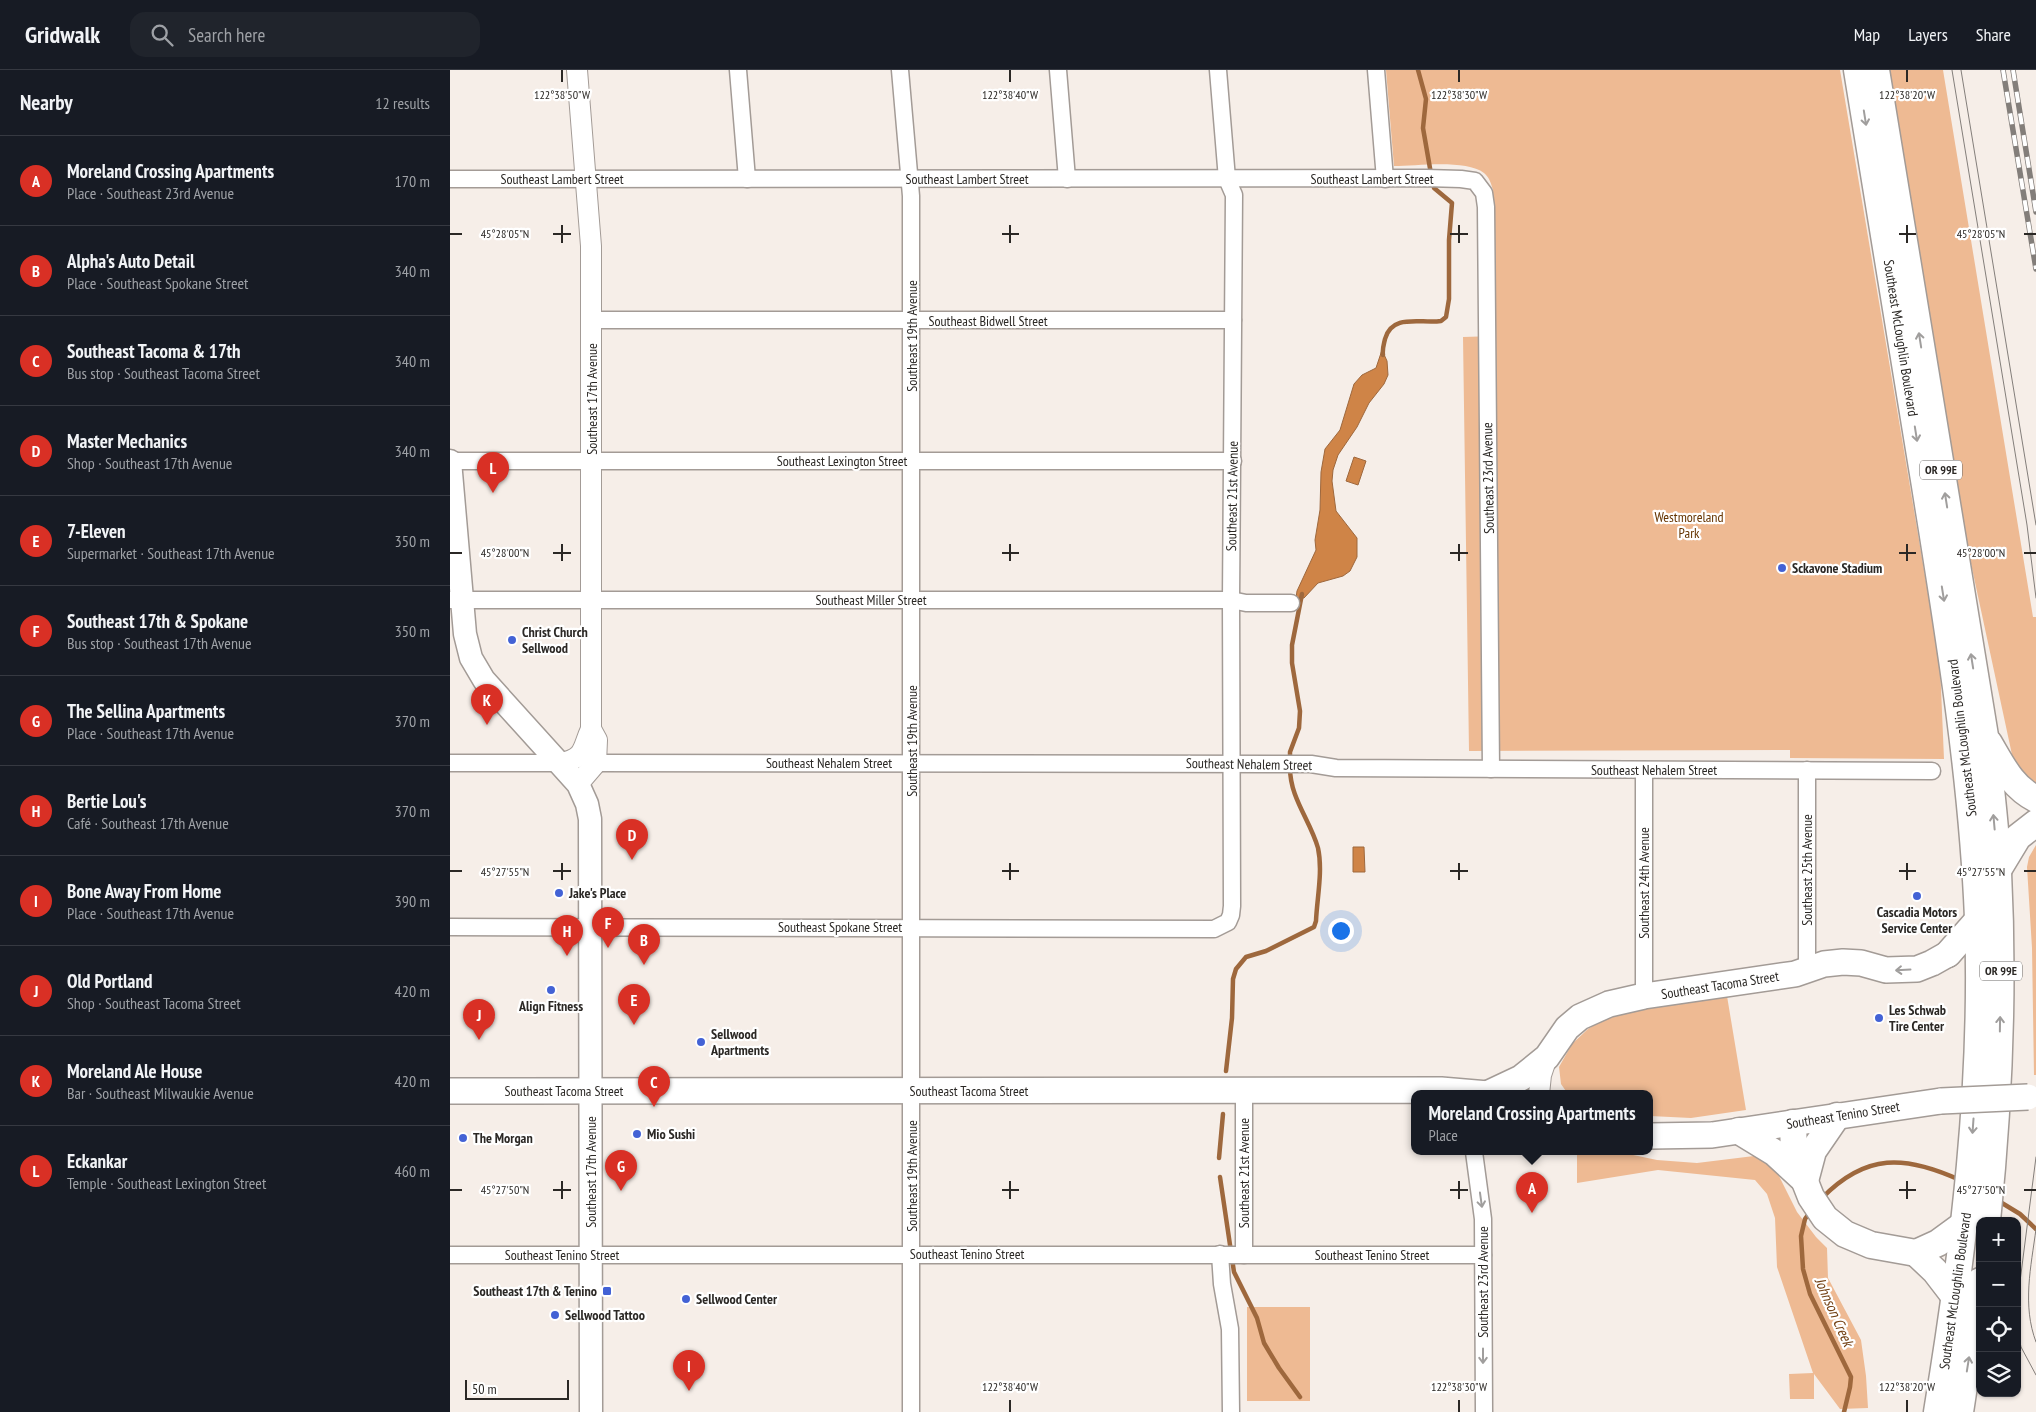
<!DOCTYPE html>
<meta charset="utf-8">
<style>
:root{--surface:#171b24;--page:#20242c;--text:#f1f3f6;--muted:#9ea1a6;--line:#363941;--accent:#d93025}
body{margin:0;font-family:"PT Sans Narrow",sans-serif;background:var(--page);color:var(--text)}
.controls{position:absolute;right:15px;bottom:15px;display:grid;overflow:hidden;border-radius:10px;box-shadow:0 1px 4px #0004}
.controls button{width:45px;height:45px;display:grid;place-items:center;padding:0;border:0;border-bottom:1px solid var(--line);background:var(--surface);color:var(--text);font:25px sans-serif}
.scale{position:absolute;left:15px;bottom:12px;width:104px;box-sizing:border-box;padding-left:5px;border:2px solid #2b2825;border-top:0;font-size:14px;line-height:18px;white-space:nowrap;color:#2b2825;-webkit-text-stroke:4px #fff;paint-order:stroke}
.you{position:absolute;left:890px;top:860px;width:18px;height:18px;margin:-12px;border:4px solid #fff;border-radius:50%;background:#1a73e8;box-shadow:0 0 0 8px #1a73e833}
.badge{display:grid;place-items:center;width:32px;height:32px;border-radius:50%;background:var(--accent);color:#fff;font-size:16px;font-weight:700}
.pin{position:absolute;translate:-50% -41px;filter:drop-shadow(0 1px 2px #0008)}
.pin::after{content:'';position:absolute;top:26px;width:18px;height:15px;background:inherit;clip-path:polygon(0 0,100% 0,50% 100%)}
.popup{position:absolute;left:961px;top:1020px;width:242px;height:65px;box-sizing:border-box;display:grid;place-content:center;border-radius:10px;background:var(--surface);filter:drop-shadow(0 1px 4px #0005);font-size:16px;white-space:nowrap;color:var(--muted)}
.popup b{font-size:19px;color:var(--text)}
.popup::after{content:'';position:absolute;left:50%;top:100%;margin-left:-10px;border:10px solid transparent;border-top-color:var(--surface)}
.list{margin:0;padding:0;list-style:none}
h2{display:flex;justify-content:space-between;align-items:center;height:65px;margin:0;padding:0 20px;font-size:21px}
h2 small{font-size:16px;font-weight:400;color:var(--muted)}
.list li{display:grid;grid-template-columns:32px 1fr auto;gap:15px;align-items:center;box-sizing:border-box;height:90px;padding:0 20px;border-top:1px solid var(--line)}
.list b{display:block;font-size:19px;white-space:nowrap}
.list p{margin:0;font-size:16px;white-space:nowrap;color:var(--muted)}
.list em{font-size:16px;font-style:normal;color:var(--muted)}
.icon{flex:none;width:28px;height:28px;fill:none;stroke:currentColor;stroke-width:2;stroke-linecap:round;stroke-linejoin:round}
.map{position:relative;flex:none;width:1586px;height:1342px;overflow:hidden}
header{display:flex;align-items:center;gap:30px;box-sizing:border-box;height:70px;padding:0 25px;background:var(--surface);border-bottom:1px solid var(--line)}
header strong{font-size:24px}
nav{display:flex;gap:28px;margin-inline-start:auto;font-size:18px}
.search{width:350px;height:45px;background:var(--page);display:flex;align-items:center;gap:12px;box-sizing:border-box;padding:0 18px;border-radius:15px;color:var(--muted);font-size:19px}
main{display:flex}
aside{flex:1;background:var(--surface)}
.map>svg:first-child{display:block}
.green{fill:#eeba93}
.water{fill:#cf8447;stroke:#9e683d}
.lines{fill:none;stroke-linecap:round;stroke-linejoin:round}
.stream{stroke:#9e683d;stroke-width:4.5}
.minor-casing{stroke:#a39b96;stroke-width:19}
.tertiary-casing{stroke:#a39b96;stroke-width:22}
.secondary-casing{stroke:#a39b96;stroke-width:25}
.primary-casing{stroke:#a39b96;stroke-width:28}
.trunk-casing{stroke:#a39b96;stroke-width:29}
.minor{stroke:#fff;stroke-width:16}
.tertiary{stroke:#fff;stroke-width:20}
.secondary{stroke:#fff;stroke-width:22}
.primary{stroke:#fff;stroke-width:25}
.trunk{stroke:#fff;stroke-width:26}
.tram{stroke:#837e7a;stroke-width:1}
.rail-casing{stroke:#837e7a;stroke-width:5.5}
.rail{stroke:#fff;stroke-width:4;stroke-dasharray:11;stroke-linecap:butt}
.primary-bridge-casing{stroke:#a39b96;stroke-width:28;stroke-linecap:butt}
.primary-bridge{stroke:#fff;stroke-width:25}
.oneway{stroke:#a09e9d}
.ticks{fill:none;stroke:#2b2825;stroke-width:2}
.poi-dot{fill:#4362d5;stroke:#fff;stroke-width:2}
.labels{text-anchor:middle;stroke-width:4.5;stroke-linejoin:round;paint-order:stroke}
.shield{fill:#fff;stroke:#6b6866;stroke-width:1}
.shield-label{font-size:12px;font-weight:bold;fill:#2b2825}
.street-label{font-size:14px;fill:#2b2825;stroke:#fff}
.park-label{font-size:14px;fill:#653401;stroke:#fff}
.poi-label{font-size:14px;font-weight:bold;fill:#2b2825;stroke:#fff;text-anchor:start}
.water-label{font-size:15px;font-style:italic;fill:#734114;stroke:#fff}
.ticks-label{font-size:12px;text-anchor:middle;fill:#2b2825;stroke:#fff;stroke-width:4.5;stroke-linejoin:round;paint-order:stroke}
</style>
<header>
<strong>Gridwalk</strong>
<div class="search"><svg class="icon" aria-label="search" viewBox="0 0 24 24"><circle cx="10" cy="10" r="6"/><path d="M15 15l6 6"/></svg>Search here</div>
<nav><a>Map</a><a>Layers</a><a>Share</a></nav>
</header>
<main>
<aside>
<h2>Nearby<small>12 results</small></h2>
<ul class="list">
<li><span class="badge">A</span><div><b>Moreland Crossing Apartments</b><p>Place · Southeast 23rd Avenue</p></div><em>170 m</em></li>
<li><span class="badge">B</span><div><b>Alpha's Auto Detail</b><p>Place · Southeast Spokane Street</p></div><em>340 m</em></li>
<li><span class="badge">C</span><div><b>Southeast Tacoma &amp; 17th</b><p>Bus stop · Southeast Tacoma Street</p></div><em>340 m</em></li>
<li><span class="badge">D</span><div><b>Master Mechanics</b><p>Shop · Southeast 17th Avenue</p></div><em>340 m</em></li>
<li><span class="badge">E</span><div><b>7-Eleven</b><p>Supermarket · Southeast 17th Avenue</p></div><em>350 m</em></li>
<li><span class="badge">F</span><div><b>Southeast 17th &amp; Spokane</b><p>Bus stop · Southeast 17th Avenue</p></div><em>350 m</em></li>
<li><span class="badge">G</span><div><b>The Sellina Apartments</b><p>Place · Southeast 17th Avenue</p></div><em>370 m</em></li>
<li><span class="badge">H</span><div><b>Bertie Lou's</b><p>Café · Southeast 17th Avenue</p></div><em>370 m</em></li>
<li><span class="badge">I</span><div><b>Bone Away From Home</b><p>Place · Southeast 17th Avenue</p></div><em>390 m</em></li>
<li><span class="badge">J</span><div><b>Old Portland</b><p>Shop · Southeast Tacoma Street</p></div><em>420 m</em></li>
<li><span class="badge">K</span><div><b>Moreland Ale House</b><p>Bar · Southeast Milwaukie Avenue</p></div><em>420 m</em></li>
<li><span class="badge">L</span><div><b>Eckankar</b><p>Temple · Southeast Lexington Street</p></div><em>460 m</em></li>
</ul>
</aside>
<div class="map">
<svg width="1586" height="1342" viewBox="0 0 1586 1342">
<rect width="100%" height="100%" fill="#f6eee8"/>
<g class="green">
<path d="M 936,0 L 1390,0 L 1490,595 L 1494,689 L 1340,688 L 1340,680 L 1019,681 L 1013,267 L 1045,266 L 1043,120 C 1041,114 1040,108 1034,103 C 1016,89 967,96 944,96 Z"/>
<polygon points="1437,0 1493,0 1583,547 1586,547 1586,713 1571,703 1564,694 1514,461"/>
<polygon points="1586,775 1586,1005 1584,1005 1582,878 1577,797 1579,787"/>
<polygon points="1277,926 1296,1040 1241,1048 1200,1046 1200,1024 1118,1024 1111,1014 1109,997 1122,974 1138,959 1152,950 1187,940"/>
<polygon points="1127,1082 1169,1082 1207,1090 1247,1093 1304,1086 1309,1086 1325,1098 1347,1142 1366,1167 1377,1178 1378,1208 1411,1270 1416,1306 1418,1338 1390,1339 1364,1304 1364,1329 1340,1329 1339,1304 1363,1303 1327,1197 1325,1148 1317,1124 1305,1110 1208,1100 1127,1113"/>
<rect x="797" y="1237" width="63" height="94"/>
</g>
<g class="water">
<polygon points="932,280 937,291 938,305 934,314 919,333 907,357 888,385 883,400 882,411 886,441 907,468 907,487 900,501 893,506 868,513 854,528 846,528 847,521 866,480 865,470 870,440 871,402 875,379 890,360 904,314 912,305 926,298"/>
<polygon points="904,387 916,391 908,415 896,411"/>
<polygon points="903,777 914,777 915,802 903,802"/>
</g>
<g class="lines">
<g class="stream">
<polyline points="968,0 976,29 973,58 981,104"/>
<path d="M 933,285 C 932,279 934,274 935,269 C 942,243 971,254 991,251 L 996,247 L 999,229 L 999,170 L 1002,133 L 984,118 L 983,112"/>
<polyline points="840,690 840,682 849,658 850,641 842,593 842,575 852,524"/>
<path d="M 776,1001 L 782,948 L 783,909 L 786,899 L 796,887 L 816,881 L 864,857 L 866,851 C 867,828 873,801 868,778 C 860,750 840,728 840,698"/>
<polyline points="769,1088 773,1044"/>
<polyline points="770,1107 784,1202 807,1248 814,1273 829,1298 850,1327"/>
<path d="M 1372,1128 C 1416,1083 1455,1085 1510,1110"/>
<polyline points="1547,1130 1570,1144 1586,1159"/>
<polyline points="1360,1142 1355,1149 1351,1166 1353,1199 1360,1224 1401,1307 1400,1317 1394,1342"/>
</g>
<g class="minor-casing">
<g id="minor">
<polyline points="288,0 297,109"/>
<polyline points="450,0 461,126 461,1342"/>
<polyline points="608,0 617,109"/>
<polyline points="926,0 935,109"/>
<polyline points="0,109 976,108 1011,109 1025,111 1034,123 1036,137 1041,699"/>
<polyline points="142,250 783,250"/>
<polyline points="0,391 783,391"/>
<polyline points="0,530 781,530 796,533 841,533"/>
<polyline points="0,693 111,693"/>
<polyline points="146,693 861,694 886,698 1482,701"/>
<polyline points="0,857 764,859 778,852 781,845 782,836 781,530 784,125 777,109 768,0"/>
<polyline points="1357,900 1357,700"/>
<polyline points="1194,926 1194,700"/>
<polyline points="794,1021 794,1185"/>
<polyline points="1024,1082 1033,1149 1034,1342"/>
<polyline points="770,1184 772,1214 780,1259 781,1342"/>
<polyline points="0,1185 1033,1185"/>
</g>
</g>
<g class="tertiary-casing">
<g id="tertiary">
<polyline points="127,0 141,176 141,659 147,670 146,693 128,714"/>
<path d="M 111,693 C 136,688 132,678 141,659"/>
<polyline points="1089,1024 1091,1005 1097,987"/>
</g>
</g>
<g class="secondary-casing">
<polyline id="secondary" points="0,391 15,564 21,588 34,610 128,714 137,734 140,749 141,1342"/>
</g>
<g class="primary-casing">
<g id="primary">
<polyline points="0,1021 991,1020 1038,1024"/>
<polyline points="1037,1024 1071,1008 1097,987 1117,958 1130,947 1159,934 1194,926 1345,904 1374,894 1393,892 1411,893 1436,900 1467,899 1482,893 1498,884"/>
<polyline points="1200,1066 1262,1065 1491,1031"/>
</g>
</g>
<g class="trunk-casing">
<g id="trunk">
<path d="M 1407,0 C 1430,139 1452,278 1475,416 C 1498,560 1522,702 1528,848 C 1534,1014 1514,1179 1487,1342"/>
<path d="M 1426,0 L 1535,666 C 1540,711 1546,756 1548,802 C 1554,919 1549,1035 1537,1151"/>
<path d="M 1539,673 C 1552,695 1562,717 1586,729"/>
<polyline points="1548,800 1568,767 1586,753"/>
<polyline points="1498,884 1528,850"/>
<polyline points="1343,1053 1344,1084 1361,1127 1375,1148 1395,1164 1421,1175 1466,1183 1488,1173 1514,1154"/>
<polyline points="1289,1061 1325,1083 1351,1107"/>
<polyline points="1355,1111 1363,1081 1387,1046"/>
<polyline points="1466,1183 1485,1201 1505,1227"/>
<polyline points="1510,1342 1530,1211"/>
</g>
</g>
<use href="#minor" class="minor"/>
<use href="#tertiary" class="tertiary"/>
<use href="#secondary" class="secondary"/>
<use href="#primary" class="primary"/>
<use href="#trunk" class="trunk"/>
<g class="tram">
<polyline points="1502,0 1577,455 1586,528"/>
<polyline points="1511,0 1586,455"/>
<path d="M 1586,1159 C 1581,1197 1572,1235 1586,1272"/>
<polyline points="1567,1235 1586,1087"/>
<polyline points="1567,1258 1571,1277 1586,1305"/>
</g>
<g class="rail-casing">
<g id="rail">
<polyline points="1553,0 1586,199"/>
<polyline points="1563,0 1586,142"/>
</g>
</g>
<use href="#rail" class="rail"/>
<g class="primary-bridge-casing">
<polyline id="primary-bridge" points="1491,1031 1578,1027"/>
</g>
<use href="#primary-bridge" class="primary-bridge"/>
</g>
<defs><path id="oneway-shaft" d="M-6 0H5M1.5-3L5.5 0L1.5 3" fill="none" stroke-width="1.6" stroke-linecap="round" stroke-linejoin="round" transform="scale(1.25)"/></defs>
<g class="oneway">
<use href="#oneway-shaft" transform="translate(1415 48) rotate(81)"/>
<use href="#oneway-shaft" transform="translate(1470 270) rotate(-99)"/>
<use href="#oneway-shaft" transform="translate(1466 364) rotate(81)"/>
<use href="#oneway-shaft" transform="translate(1496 430) rotate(-99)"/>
<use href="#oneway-shaft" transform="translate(1493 524) rotate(81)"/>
<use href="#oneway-shaft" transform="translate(1522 591) rotate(-99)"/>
<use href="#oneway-shaft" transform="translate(1544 752) rotate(-95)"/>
<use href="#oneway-shaft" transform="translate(1453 900) rotate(177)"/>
<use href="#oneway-shaft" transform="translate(1550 954) rotate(-89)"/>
<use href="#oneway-shaft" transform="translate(1523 1056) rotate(94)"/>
<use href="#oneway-shaft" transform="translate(1031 1130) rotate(82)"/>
<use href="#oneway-shaft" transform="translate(1033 1286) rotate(90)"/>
<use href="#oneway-shaft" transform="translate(1518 1294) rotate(-81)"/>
</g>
<path class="ticks" d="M 112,0 L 112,12M 560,0 L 560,12M 1009,0 L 1009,12M 1457,0 L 1457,12M 112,155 L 112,173M 560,155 L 560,173M 1009,155 L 1009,173M 1457,155 L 1457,173M 0,164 L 12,164M 103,164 L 121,164M 552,164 L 569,164M 1000,164 L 1018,164M 1449,164 L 1466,164M 1574,164 L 1586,164M 112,474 L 112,491M 560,474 L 560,491M 1009,474 L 1009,491M 1457,474 L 1457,491M 0,483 L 12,483M 103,483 L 121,483M 552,483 L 569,483M 1000,483 L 1018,483M 1449,483 L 1466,483M 1574,483 L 1586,483M 112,793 L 112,810M 560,793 L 560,810M 1009,793 L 1009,810M 1457,793 L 1457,810M 0,801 L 12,801M 103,801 L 121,801M 552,801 L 569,801M 1000,801 L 1018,801M 1449,801 L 1466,801M 1574,801 L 1586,801M 112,1111 L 112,1129M 560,1111 L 560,1129M 1009,1111 L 1009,1129M 1457,1111 L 1457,1129M 0,1120 L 12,1120M 103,1120 L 121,1120M 552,1120 L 569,1120M 1000,1120 L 1018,1120M 1449,1120 L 1466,1120M 1574,1120 L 1586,1120M 560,1330 L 560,1342M 1009,1330 L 1009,1342M 1457,1330 L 1457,1342"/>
<g class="poi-dot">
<circle cx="1332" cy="498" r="5"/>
<circle cx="62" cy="570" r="5"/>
<circle cx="109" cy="823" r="5"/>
<circle cx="1467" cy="826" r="5"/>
<circle cx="101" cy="920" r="5"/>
<circle cx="1429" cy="948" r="5"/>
<circle cx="251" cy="972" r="5"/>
<circle cx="187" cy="1064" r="5"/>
<circle cx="13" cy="1068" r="5"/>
<rect x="152" y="1216" width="10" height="10" rx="2.5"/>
<circle cx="236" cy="1229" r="5"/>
<circle cx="105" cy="1245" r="5"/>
</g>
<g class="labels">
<g class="shield">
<rect x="1470" y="390.5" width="42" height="19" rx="4"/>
<rect x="1530" y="891.5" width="42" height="19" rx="4"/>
</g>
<g class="shield-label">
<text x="1491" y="404">OR 99E</text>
<text x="1551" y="905">OR 99E</text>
</g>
<g class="street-label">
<text x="112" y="114">Southeast Lambert Street</text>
<text x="517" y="114">Southeast Lambert Street</text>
<text x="922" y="114">Southeast Lambert Street</text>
<text x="538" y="256">Southeast Bidwell Street</text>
<text transform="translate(462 266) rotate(-90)" y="5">Southeast 19th Avenue</text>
<text transform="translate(1451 268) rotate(81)" y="5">Southeast McLoughlin Boulevard</text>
<text transform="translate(142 329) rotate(-90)" y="5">Southeast 17th Avenue</text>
<text x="392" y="396">Southeast Lexington Street</text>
<text transform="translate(1038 408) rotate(-91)" y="5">Southeast 23rd Avenue</text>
<text transform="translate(782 426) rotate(-89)" y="5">Southeast 21st Avenue</text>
<text x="421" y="535">Southeast Miller Street</text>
<text transform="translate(1512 668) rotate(-97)" y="5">Southeast McLoughlin Boulevard</text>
<text transform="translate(462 671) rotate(-90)" y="5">Southeast 19th Avenue</text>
<text x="379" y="698">Southeast Nehalem Street</text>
<text transform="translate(799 694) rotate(1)" y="5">Southeast Nehalem Street</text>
<text x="1204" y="705">Southeast Nehalem Street</text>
<text transform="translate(1357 800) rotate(-90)" y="5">Southeast 25th Avenue</text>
<text transform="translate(1194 813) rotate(-90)" y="5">Southeast 24th Avenue</text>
<text x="390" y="862">Southeast Spokane Street</text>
<text transform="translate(1270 915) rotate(-9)" y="5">Southeast Tacoma Street</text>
<text x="114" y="1026">Southeast Tacoma Street</text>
<text x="519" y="1026">Southeast Tacoma Street</text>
<text transform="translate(1393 1045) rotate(-9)" y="5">Southeast Tenino Street</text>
<text transform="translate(141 1102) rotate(-90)" y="5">Southeast 17th Avenue</text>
<text transform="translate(794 1103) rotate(-90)" y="5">Southeast 21st Avenue</text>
<text transform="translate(462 1106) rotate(-90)" y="5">Southeast 19th Avenue</text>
<text x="517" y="1189">Southeast Tenino Street</text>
<text x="112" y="1190">Southeast Tenino Street</text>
<text x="922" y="1190">Southeast Tenino Street</text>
<text transform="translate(1033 1212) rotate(-90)" y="5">Southeast 23rd Avenue</text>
<text transform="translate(1505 1221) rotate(-82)" y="5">Southeast McLoughlin Boulevard</text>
</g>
<g class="park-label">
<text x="1239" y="452">Westmoreland<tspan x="1239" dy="16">Park</tspan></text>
</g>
<g class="poi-label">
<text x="1342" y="503">Sckavone Stadium</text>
<text x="72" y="567">Christ Church<tspan x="72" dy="16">Sellwood</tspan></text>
<text x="119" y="828">Jake's Place</text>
<text x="1467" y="847" text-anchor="middle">Cascadia Motors<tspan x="1467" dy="16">Service Center</tspan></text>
<text x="101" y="941" text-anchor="middle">Align Fitness</text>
<text x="1439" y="945">Les Schwab<tspan x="1439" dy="16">Tire Center</tspan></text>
<text x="261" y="969">Sellwood<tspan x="261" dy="16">Apartments</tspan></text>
<text x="197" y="1069">Mio Sushi</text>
<text x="23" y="1073">The Morgan</text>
<text x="147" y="1226" text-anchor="end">Southeast 17th &amp; Tenino</text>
<text x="246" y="1234">Sellwood Center</text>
<text x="115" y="1250">Sellwood Tattoo</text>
</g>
<g class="water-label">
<text transform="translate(1384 1242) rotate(66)" y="5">Johnson Creek</text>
</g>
</g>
<g class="ticks-label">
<text x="112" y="29">122°38'50"W</text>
<text x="560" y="29">122°38'40"W</text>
<text x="1009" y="29">122°38'30"W</text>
<text x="1457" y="29">122°38'20"W</text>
<text x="55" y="168">45°28'05"N</text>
<text x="1531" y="168">45°28'05"N</text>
<text x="55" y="487">45°28'00"N</text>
<text x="1531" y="487">45°28'00"N</text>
<text x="55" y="806">45°27'55"N</text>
<text x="1531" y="806">45°27'55"N</text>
<text x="55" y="1124">45°27'50"N</text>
<text x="1531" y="1124">45°27'50"N</text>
<text x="560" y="1321">122°38'40"W</text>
<text x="1009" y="1321">122°38'30"W</text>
<text x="1457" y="1321">122°38'20"W</text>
</g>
</svg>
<div class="controls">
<button>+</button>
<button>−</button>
<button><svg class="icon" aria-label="locate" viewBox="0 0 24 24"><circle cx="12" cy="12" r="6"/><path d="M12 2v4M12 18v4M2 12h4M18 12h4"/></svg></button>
<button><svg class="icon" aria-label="layers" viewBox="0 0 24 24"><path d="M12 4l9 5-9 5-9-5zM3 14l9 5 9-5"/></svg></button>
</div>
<div class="scale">50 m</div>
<div class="you"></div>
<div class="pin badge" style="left:1082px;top:1143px">A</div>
<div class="popup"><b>Moreland Crossing Apartments</b>Place</div>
<div class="pin badge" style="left:194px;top:895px">B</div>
<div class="pin badge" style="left:204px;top:1037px">C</div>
<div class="pin badge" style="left:182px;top:790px">D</div>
<div class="pin badge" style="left:184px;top:955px">E</div>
<div class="pin badge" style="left:158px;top:878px">F</div>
<div class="pin badge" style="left:171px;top:1121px">G</div>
<div class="pin badge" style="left:117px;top:886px">H</div>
<div class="pin badge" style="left:239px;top:1321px">I</div>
<div class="pin badge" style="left:29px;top:970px">J</div>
<div class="pin badge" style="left:37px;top:655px">K</div>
<div class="pin badge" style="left:43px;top:423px">L</div>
</div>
</main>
